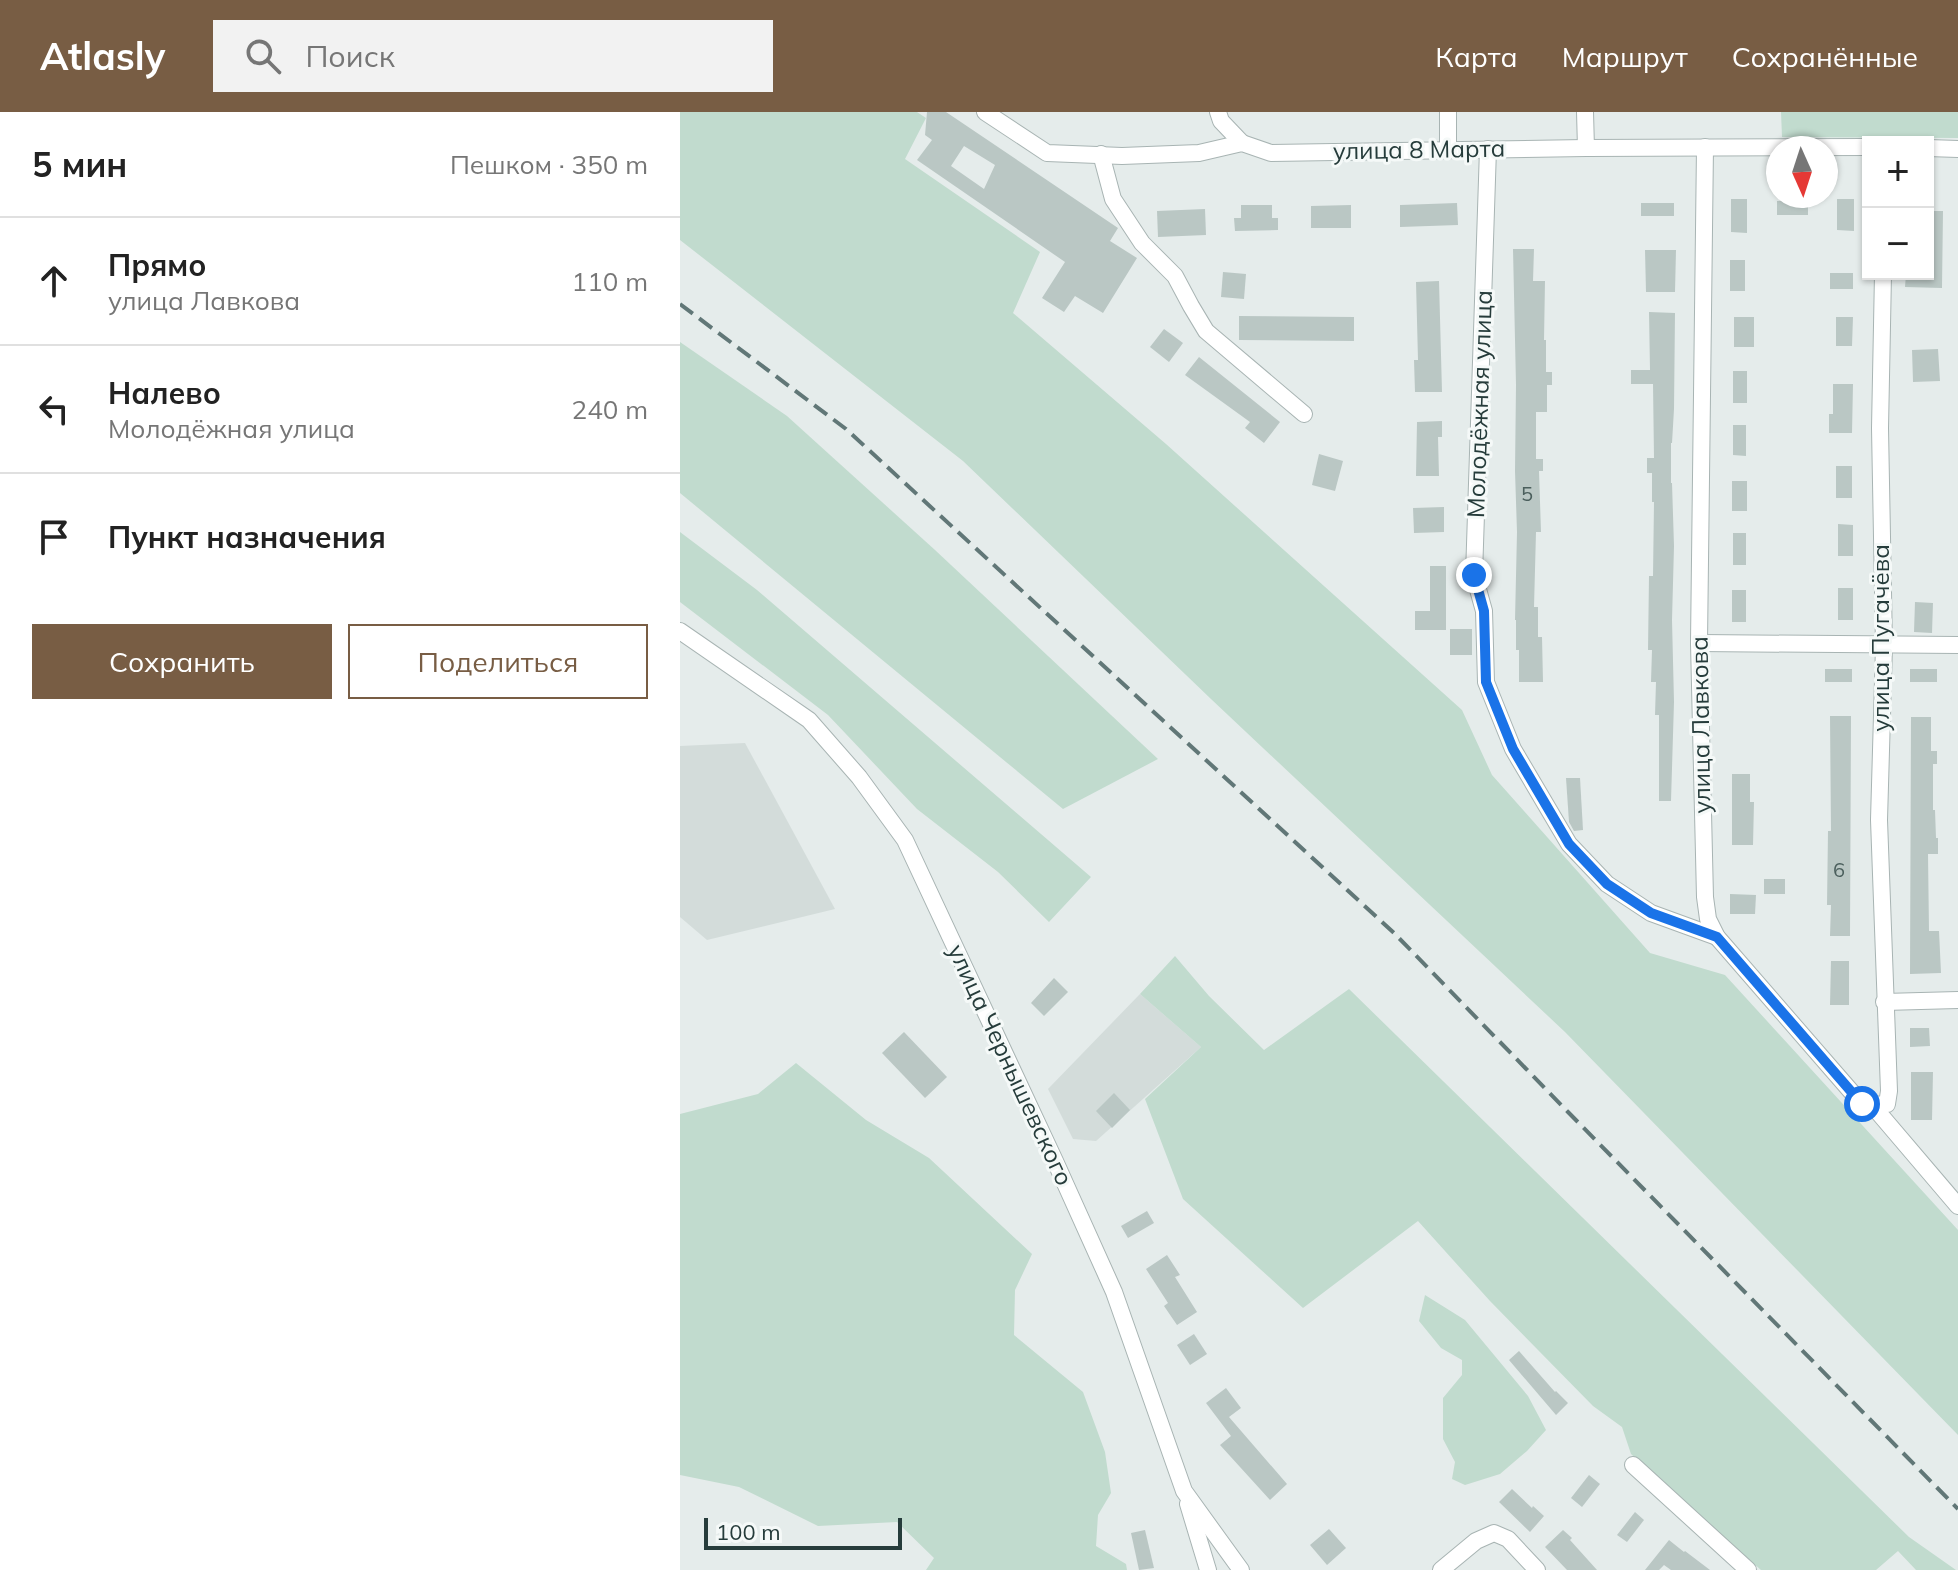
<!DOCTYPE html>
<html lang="ru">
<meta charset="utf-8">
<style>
:root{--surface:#fff;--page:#f2f2f2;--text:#222;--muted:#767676;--line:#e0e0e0;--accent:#785d44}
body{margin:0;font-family:Mulish,sans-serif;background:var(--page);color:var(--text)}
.controls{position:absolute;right:24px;top:24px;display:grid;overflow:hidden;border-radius:0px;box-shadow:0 2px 6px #0004}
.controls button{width:72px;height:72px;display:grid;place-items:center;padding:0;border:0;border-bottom:2px solid var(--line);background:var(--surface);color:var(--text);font:40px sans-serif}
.compass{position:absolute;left:1086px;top:24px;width:72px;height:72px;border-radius:50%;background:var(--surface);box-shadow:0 2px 6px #0004;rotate:177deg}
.scale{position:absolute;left:24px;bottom:20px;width:198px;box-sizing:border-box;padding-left:8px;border:4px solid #263c3b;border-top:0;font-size:22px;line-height:28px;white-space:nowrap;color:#263c3b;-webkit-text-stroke:6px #f5f9f8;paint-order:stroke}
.stop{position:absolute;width:24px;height:24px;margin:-18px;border:6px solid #1a73e8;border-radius:50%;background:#fff}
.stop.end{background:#1a73e8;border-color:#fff;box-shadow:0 2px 8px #0008}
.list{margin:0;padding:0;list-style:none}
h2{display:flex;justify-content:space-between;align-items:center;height:104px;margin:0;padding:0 32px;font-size:34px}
h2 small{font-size:26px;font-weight:400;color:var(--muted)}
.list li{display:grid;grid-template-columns:52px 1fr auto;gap:24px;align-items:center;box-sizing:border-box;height:128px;padding:0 32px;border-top:2px solid var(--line)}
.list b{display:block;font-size:30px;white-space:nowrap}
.list p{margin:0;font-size:26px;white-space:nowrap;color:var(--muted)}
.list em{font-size:26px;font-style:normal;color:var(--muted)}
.actions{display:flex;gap:16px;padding:24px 32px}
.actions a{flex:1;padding:18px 0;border:2px solid var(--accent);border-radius:0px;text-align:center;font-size:28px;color:var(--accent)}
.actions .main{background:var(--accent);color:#fff}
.icon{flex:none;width:44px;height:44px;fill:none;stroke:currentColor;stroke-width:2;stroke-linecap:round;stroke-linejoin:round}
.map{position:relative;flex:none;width:1278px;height:1458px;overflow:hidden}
header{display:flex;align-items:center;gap:48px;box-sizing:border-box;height:112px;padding:0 40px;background:var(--accent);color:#fff}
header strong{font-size:38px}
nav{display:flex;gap:44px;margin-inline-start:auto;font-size:28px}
.search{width:560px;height:72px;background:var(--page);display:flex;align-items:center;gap:20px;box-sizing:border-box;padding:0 28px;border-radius:0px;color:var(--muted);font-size:30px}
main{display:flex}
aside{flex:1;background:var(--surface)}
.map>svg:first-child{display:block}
.built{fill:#d3dcda}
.green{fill:#c1dbce}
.building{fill:#bac7c4;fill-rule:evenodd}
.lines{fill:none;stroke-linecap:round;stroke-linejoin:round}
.minor-casing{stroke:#a8b4b3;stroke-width:18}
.minor{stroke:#fff;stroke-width:16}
.rail{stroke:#617777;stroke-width:4;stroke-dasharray:16 8;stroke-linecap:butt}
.route{stroke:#1a73e8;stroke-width:10}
.labels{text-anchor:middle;stroke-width:6;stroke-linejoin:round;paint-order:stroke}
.number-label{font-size:20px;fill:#4b5f5d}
.street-label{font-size:24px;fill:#263c3b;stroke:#f5f9f8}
</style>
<header>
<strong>Atlasly</strong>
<div class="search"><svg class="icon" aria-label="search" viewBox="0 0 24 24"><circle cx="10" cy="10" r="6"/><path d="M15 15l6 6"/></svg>Поиск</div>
<nav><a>Карта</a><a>Маршрут</a><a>Сохранённые</a></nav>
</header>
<main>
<aside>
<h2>5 мин<small>Пешком · 350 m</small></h2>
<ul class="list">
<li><svg class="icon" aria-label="ahead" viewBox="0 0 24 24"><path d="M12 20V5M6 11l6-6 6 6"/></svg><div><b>Прямо</b><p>улица Лавкова</p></div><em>110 m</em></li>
<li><svg class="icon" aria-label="left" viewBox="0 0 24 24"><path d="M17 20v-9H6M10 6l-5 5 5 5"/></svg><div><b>Налево</b><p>Молодёжная улица</p></div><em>240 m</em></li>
<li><svg class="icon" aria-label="arrive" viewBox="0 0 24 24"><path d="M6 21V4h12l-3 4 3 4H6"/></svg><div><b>Пункт назначения</b></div></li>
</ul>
<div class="actions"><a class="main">Сохранить</a><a>Поделиться</a></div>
</aside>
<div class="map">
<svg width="1278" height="1458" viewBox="0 0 1278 1458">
<rect width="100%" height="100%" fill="#e5eceb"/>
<g class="built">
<polygon points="65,631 155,797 27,828 0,805 0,634"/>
<polygon points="460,882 521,935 416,1029 393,1027 368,977"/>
</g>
<g class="green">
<polygon points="0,0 237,0 246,6 225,47 360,140 333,201 486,332 782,598 812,663 970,841 1045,863 1278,1118 1278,1323 885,920 531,587 283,349 0,128"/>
<polygon points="1101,0 1278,0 1278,26 1102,25"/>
<polygon points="0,230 107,304 255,438 478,647 383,697 0,381"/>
<polygon points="0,420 77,478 411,765 369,810 318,760 237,697 148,603 0,490"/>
<polygon points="495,844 529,884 584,938 669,877 1229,1425 1276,1458 1236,1458 1218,1439 1196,1458 1081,1458 951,1342 942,1315 913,1294 810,1189 738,1109 623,1196 503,1087 465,987 521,935 460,882"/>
<polygon points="116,951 186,1008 249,1046 352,1142 335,1178 334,1223 403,1280 425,1340 431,1381 418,1403 416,1434 446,1452 447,1458 246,1458 254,1446 217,1410 138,1414 59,1375 0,1363 0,1002 78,982"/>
<polygon points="745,1183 785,1208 848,1284 866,1318 847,1339 820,1362 785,1373 772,1367 775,1350 763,1327 763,1286 782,1263 782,1248 761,1236 739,1209"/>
</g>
<g class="building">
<path d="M 247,0 L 266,0 L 438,116 L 430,129 L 457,146 L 423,201 L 395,184 L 384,200 L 362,186 L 385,150 L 237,48 L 252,28 L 245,23 ZM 284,34 L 315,53 L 304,77 L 271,54 Z"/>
<polygon points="1051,87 1067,87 1067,121 1051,120"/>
<polygon points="1157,87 1174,87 1174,119 1157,118"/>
<rect x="1097" y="89" width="31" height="14"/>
<polygon points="777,91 778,113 720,115 720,93"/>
<rect x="961" y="91" width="33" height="13"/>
<polygon points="561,93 592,93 592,106 598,106 598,118 555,119 554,106 561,106"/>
<polygon points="671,93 671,116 631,116 631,94"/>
<polygon points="525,97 526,123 478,125 477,99"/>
<polygon points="1248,99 1263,99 1262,176 1225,175 1226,162 1248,162"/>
<polygon points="833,137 854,137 853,169 865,169 864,228 866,228 866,260 872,260 872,273 867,273 867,300 856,300 856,347 863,347 863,359 859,359 861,420 856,420 854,495 858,495 858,525 862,525 863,570 839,570 839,538 836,538 836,508 835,508 837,420 835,359 836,273"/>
<polygon points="965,138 996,138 995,180 966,180"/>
<rect x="1050" y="148" width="15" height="31"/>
<polygon points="543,160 566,162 564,187 541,185"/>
<rect x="1150" y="161" width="23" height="16"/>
<polygon points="759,169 762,280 735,280 734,248 738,248 736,170"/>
<polygon points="969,200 995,201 994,297 992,331 991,331 991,371 992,371 994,434 992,508 994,590 991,689 979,689 979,603 975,603 976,570 971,570 972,538 968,538 969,464 973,464 974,390 972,390 972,361 967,361 967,346 974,346 973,272 951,272 951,258 970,258"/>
<polygon points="559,204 674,205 674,229 559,228"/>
<rect x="1054" y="205" width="20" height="30"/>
<polygon points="1156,205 1173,205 1172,234 1156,234"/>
<polygon points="484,217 503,231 489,250 470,235"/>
<polygon points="1258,237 1260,269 1233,270 1232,238"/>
<polygon points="519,245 600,310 584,331 565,316 570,310 505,263"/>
<rect x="1053" y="259" width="14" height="32"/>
<polygon points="1153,272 1173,272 1172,321 1149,321 1149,302 1153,302"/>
<polygon points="762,309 762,325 758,325 759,364 736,364 737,310"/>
<polygon points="1053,313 1066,313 1066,344 1053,343"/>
<polygon points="639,342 663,349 655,379 632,373"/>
<rect x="1156" y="354" width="16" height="32"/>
<rect x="1052" y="369" width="15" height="30"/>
<polygon points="764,395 764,420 734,421 733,396"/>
<polygon points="1158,412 1173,413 1173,444 1158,444"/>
<rect x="1053" y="421" width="13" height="32"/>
<polygon points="750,454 766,454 766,518 735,518 735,499 750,499"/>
<rect x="1158" y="476" width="15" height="32"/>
<rect x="1052" y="478" width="14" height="32"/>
<polygon points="1235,490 1253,491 1252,521 1234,520"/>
<rect x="770" y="517" width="22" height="26"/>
<rect x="1145" y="557" width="27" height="13"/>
<rect x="1230" y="557" width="27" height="13"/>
<polygon points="1150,604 1171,604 1170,824 1150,824 1151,793 1147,793 1148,719 1151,719"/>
<polygon points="1231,605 1251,605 1251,639 1257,639 1257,652 1253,652 1253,698 1255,698 1256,726 1258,726 1258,742 1248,742 1249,819 1259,819 1261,861 1230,862"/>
<polygon points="1052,662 1070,662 1070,690 1074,690 1073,733 1052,733"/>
<polygon points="886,666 900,666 903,718 894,719 889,710"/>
<rect x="1084" y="767" width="21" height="15"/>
<polygon points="1050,782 1076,783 1075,802 1050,802"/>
<polygon points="1151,849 1169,849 1169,893 1150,893"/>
<polygon points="374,866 388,880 364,904 351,891"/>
<polygon points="1230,916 1249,916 1250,934 1230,935"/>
<polygon points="224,920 267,965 245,986 202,941"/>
<polygon points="1231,960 1253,960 1252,1008 1231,1008"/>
<polygon points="434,981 450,998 432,1016 416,999"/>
<polygon points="467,1099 474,1111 448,1126 441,1114"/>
<polygon points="487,1143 500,1163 495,1165 517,1200 497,1213 484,1194 488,1191 466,1157"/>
<polygon points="514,1222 527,1242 510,1253 497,1233"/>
<polygon points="839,1239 875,1280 876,1279 888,1291 876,1303 829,1248"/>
<polygon points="546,1276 561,1296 549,1305 607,1372 590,1388 540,1333 551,1324 526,1291"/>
<polygon points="909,1363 920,1372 902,1395 891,1386"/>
<polygon points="832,1377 852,1396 853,1394 864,1404 850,1420 819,1390"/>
<polygon points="955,1400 964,1408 947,1430 937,1423"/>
<polygon points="649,1417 666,1436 647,1453 630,1433"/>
<polygon points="465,1418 474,1456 459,1458 451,1421"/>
<polygon points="883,1418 892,1426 890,1428 917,1458 887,1458 865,1435"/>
<polygon points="989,1428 1004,1440 1005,1439 1030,1458 991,1458 984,1453 979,1458 965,1458"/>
</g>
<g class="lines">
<g class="minor-casing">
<g id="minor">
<polyline points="305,0 367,41 442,44 519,41 562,31 591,41 906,36 1188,35"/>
<polyline points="538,0 541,9 562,31"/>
<polyline points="768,0 768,37"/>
<polyline points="905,0 906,36"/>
<polyline points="1025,35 1019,531 1025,785 1028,807 1037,825 1182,992 1192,993 1278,1094"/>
<polyline points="1248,36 1278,37"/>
<polyline points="808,37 794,463 804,499 806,570 833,637 889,732 927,772 971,801 1037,825"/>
<polyline points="421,42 433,87 462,131 495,164 511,194 526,219 624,302"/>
<polyline points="0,519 129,608 179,665 225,728 375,1049 434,1180 504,1379 561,1458"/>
<polyline points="1019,531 1278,533"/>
<polyline points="1204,890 1278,888"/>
<polyline points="1192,993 1207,992 1209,979 1199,708 1204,534 1200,316 1203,162"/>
<polyline points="953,1353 1068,1458"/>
<polyline points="508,1392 528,1458"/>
<polyline points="761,1458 796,1429 814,1421 828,1427 857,1458"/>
</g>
</g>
<use href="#minor" class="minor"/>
<polyline class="rail" points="0,192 166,317 714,821 888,1000 1278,1397"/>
</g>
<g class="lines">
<polyline class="route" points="794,463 804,499 806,570 833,637 889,732 927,772 971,801 1037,825 1182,992"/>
</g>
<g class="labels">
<g class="number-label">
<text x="847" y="389">5</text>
<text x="1159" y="765">6</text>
</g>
<g class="street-label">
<text transform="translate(739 38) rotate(-1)" y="8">улица 8 Марта</text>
<text transform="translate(800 292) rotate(-88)" y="8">Молодёжная улица</text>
<text transform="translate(1201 526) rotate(-90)" y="8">улица Пугачёва</text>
<text transform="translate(1021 613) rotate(-91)" y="8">улица Лавкова</text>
<text transform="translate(330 953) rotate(65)" y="8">улица Чернышевского</text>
</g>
</g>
</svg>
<div class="controls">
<button>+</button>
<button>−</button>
</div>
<svg class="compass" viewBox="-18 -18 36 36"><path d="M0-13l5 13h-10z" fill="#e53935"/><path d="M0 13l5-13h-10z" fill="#767676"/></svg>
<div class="scale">100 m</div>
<div class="stop" style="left:1182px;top:992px"></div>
<div class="stop end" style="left:794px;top:463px"></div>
</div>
</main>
